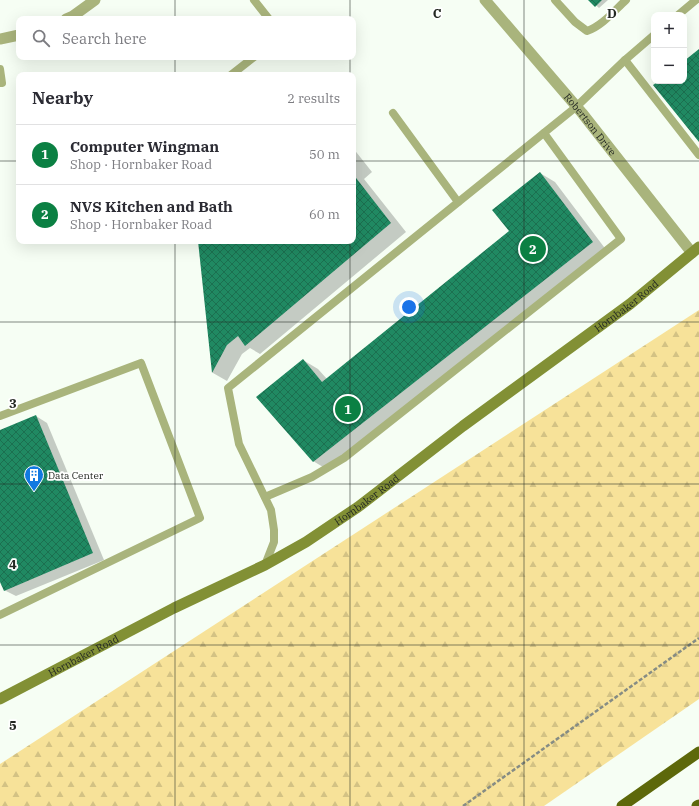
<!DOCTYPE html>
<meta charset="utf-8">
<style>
:root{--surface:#fff;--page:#f2f2f3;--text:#2b2b33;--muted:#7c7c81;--line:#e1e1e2;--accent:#0b8043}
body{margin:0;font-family:"IBM Plex Serif",serif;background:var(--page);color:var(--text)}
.controls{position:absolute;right:12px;top:12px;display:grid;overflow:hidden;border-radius:8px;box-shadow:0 4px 16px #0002}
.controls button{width:36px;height:36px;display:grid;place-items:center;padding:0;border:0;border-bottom:1px solid var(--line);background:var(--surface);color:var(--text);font:20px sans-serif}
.you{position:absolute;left:409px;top:307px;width:14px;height:14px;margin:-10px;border:3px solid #fff;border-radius:50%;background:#1a73e8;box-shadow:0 0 0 6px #1a73e833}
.badge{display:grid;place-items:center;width:26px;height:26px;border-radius:50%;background:var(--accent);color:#fff;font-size:13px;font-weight:700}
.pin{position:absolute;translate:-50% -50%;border:2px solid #fff;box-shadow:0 1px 4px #0006}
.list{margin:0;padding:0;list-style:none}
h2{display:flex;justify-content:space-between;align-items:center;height:52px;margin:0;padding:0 16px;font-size:17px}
h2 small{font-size:13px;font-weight:400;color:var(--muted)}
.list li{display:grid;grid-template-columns:26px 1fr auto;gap:12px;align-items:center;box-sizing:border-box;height:60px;padding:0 16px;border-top:1px solid var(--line)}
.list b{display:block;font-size:15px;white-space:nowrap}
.list p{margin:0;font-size:13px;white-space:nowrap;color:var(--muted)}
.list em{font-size:13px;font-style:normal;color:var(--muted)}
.icon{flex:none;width:22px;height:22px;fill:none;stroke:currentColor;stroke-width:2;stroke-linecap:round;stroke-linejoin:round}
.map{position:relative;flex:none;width:699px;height:806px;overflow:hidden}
.search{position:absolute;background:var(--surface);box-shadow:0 4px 16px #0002;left:16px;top:16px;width:340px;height:44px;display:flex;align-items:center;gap:10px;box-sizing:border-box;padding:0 14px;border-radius:8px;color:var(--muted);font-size:15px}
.panel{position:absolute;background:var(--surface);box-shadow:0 4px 16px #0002;left:16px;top:72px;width:340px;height:172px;border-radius:8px}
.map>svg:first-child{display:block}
.forest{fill:url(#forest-firs)}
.shadow{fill:#0003}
.building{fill:url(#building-cross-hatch)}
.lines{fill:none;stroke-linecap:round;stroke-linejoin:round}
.path{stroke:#868c84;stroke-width:2.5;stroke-dasharray:4 2;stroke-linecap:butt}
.service{stroke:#a9b47c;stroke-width:8}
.minor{stroke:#a9b47c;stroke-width:11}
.tertiary{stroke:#a9b47c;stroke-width:11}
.secondary{stroke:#829035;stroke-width:11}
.trunk{stroke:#5d680a;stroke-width:11}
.grid{fill:none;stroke:#232822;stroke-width:1;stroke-opacity:0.55}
.labels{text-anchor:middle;stroke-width:3.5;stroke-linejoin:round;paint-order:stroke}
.street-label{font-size:10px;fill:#232822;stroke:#fff}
.poi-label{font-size:10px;fill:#232822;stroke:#fff;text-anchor:start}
.grid-label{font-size:13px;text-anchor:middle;font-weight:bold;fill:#232822;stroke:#fff;stroke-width:3.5;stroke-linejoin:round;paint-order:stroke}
</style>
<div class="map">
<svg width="699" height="806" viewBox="0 0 699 806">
<defs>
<pattern id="forest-firs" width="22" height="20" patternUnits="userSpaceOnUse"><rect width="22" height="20" fill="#f7e299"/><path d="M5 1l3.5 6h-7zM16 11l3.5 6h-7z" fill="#d3c284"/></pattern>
<pattern id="building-cross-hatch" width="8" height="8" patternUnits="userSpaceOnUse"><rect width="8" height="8" fill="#208962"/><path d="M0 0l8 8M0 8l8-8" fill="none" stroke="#1c7050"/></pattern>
</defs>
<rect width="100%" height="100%" fill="#f6fef4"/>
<polygon class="forest" points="699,310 699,699 544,806 0,806 0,764"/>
<g class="shadow">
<polygon points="590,0 608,0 599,8"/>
<polygon points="353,148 372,172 364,179 406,232 260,354 250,348 242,354 227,381 213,373 199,241 353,241"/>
<polygon points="540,173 555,182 607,251 328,470 313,461 303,360 318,369 327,379 510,231"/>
<polygon points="36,416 47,423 104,560 16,596 4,590 0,579 0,431"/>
</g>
<g class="building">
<polygon points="588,0 602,0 595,7"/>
<polygon points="699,49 699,142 653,85 659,81 684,81 684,61"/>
<polygon points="540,172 593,242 313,462 256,397 303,359 322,382 509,231 492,210"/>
<polygon points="353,174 391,223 245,346 238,336 227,345 212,373 198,241 353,241"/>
<polygon points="36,415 93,553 4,591 0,582 0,430"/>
</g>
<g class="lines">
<polyline class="path" points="463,806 699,638"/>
<g class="service">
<polyline points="254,0 269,19"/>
<path d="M 555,0 L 575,22 L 587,31 C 602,26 614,11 626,0"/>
<polyline points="678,15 696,0"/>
<polyline points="625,60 699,155"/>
<polyline points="0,69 2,83 0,83"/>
<polyline points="231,75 254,57"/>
<polyline points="393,113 458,202"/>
<polyline points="0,416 141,363 200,518 0,615"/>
<polyline points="265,497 312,477 344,458 621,239 544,133"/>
<polyline points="265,565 274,542 274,530 271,510 239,444 228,388 576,107 625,60 654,35"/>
</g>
<g class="minor">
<polyline points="66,19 73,16 95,0"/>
<polyline points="0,39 19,35"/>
</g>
<path class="tertiary" id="s1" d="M 485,0 L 582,113 L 692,253"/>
<path class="secondary" id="s2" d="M 0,699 L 174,608 L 265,565 L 306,542 L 358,507 L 463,426 L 630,304 L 699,247"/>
<g class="trunk">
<polyline points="622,806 699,752"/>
<polyline points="697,806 699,805"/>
</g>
</g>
<path class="grid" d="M 175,0 L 175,19M 350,0 L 350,19M 524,0 L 524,806M 175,57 L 175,75M 350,57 L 350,75M 0,161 L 19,161M 353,161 L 699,161M 175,241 L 175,806M 350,241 L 350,806M 0,322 L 699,322M 0,484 L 699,484M 0,645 L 699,645"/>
<defs>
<g id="building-pin" transform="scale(1)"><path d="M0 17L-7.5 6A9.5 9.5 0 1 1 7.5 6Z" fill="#1179e1" stroke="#fff"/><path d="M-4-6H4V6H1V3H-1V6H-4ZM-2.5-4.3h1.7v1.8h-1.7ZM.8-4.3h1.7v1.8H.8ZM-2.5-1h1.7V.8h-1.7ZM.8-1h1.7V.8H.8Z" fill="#fff"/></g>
</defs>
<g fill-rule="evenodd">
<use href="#building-pin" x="34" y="475"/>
</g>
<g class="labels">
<g class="street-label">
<text dy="4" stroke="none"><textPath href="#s1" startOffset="163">Robertson Drive</textPath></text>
<text dy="4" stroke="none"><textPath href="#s2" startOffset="742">Hornbaker Road</textPath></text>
<text dy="4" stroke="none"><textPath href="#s2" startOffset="418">Hornbaker Road</textPath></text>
<text dy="4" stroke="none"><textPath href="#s2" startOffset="94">Hornbaker Road</textPath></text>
</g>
<g class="poi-label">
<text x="48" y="479">Data Center</text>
</g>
</g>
<g class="grid-label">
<text x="437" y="18">C</text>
<text x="612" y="18">D</text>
<text x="13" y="408">3</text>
<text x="13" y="569">4</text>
<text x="13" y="730">5</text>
</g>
</svg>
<div class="controls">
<button>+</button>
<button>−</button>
</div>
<div class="you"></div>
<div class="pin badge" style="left:348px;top:409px">1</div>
<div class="pin badge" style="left:533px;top:249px">2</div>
<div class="search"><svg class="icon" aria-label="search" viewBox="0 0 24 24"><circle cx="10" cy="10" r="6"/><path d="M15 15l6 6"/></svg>Search here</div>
<section class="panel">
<h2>Nearby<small>2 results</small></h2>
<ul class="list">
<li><span class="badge">1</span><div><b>Computer Wingman</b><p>Shop · Hornbaker Road</p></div><em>50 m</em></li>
<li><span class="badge">2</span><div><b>NVS Kitchen and Bath</b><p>Shop · Hornbaker Road</p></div><em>60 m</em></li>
</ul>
</section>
</div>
